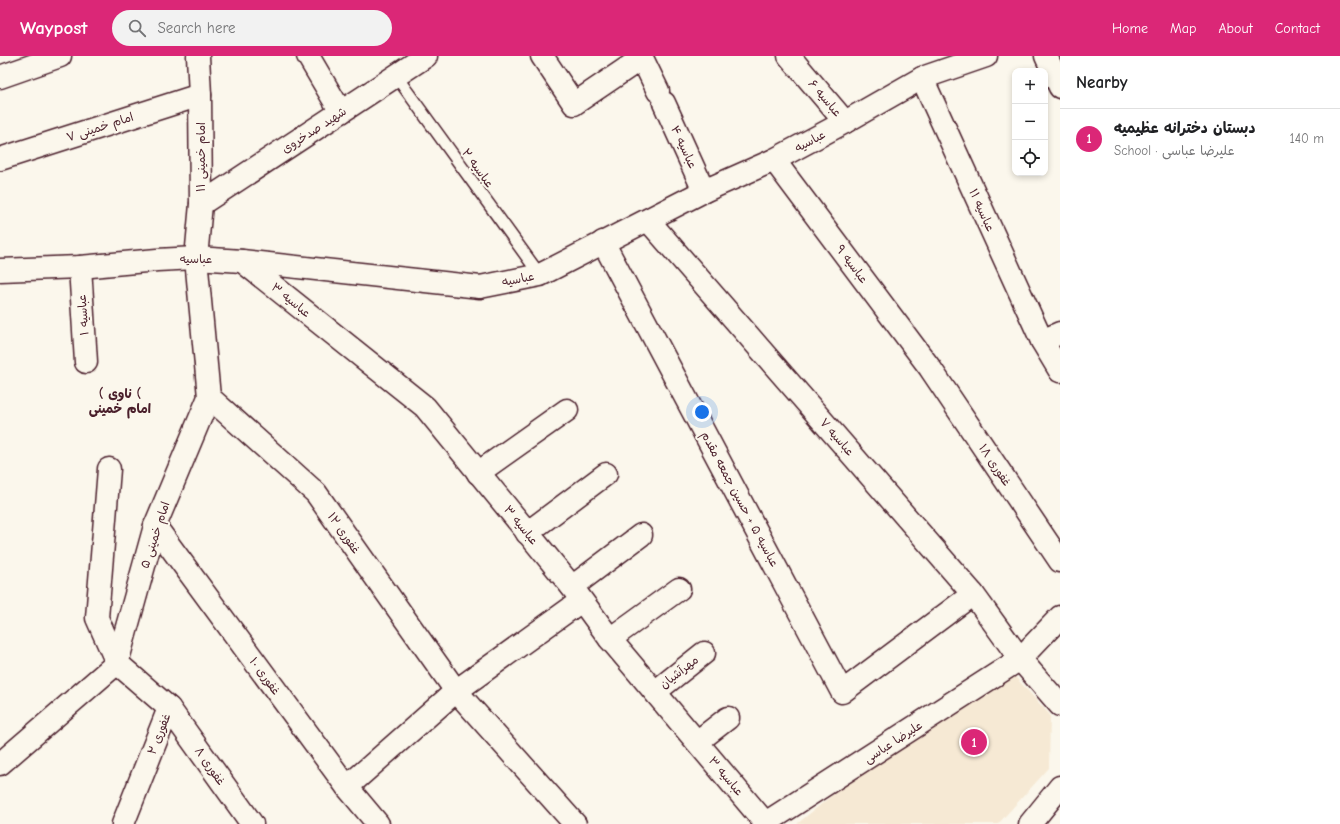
<!DOCTYPE html>
<meta charset="utf-8">
<style>
:root{--surface:#fff;--page:#f2f2f2;--text:#202124;--muted:#757577;--line:#e0e0e0;--accent:#db2777}
body{margin:0;font-family:"Comic Neue","Playpen Sans Arabic",sans-serif;background:var(--page);color:var(--text)}
.controls{position:absolute;right:12px;top:12px;display:grid;overflow:hidden;border-radius:8px;box-shadow:0 2px 6px #0003}
.controls button{width:36px;height:36px;display:grid;place-items:center;padding:0;border:0;border-bottom:1px solid var(--line);background:var(--surface);color:var(--text);font:20px sans-serif}
.you{position:absolute;left:702px;top:356px;width:14px;height:14px;margin:-10px;border:3px solid #fff;border-radius:50%;background:#1a73e8;box-shadow:0 0 0 6px #1a73e833}
.badge{display:grid;place-items:center;width:26px;height:26px;border-radius:50%;background:var(--accent);color:#fff;font-size:13px;font-weight:700}
.pin{position:absolute;translate:-50% -50%;border:2px solid #fff;box-shadow:0 1px 4px #0006}
.list{margin:0;padding:0;list-style:none}
h2{display:flex;justify-content:space-between;align-items:center;height:52px;margin:0;padding:0 16px;font-size:17px}
h2 small{font-size:13px;font-weight:400;color:var(--muted)}
.list li{display:grid;grid-template-columns:26px 1fr auto;gap:12px;align-items:center;box-sizing:border-box;height:60px;padding:0 16px;border-top:1px solid var(--line)}
.list b{display:block;font-size:15px;white-space:nowrap}
.list p{margin:0;font-size:13px;white-space:nowrap;color:var(--muted)}
.list em{font-size:13px;font-style:normal;color:var(--muted)}
.icon{flex:none;width:22px;height:22px;fill:none;stroke:currentColor;stroke-width:2;stroke-linecap:round;stroke-linejoin:round}
.map{position:relative;flex:none;width:1060px;height:768px;overflow:hidden}
header{display:flex;align-items:center;gap:24px;box-sizing:border-box;height:56px;padding:0 20px;background:var(--accent);color:#fff}
header strong{font-size:19px}
nav{display:flex;gap:22px;margin-inline-start:auto;font-size:14px}
.search{width:280px;height:36px;background:var(--page);display:flex;align-items:center;gap:10px;box-sizing:border-box;padding:0 14px;border-radius:22px;color:var(--muted);font-size:15px}
main{display:flex}
aside{flex:1;background:var(--surface)}
.map>svg:first-child{display:block}
.built{fill:#f6e9d4}
.lines{fill:none;stroke-linecap:round;stroke-linejoin:round}
.service-casing{stroke:#4a1f2b;stroke-width:14}
.minor-casing{stroke:#4a1f2b;stroke-width:25}
.service{stroke:#fbf7ec;stroke-width:11}
.minor{stroke:#fbf7ec;stroke-width:22}
.labels{text-anchor:middle;stroke-width:4;stroke-linejoin:round;paint-order:stroke}
.street-label{font-size:12px;fill:#4a1f2b;stroke:#fbf7ec}
.neighbourhood-label{font-size:13px;font-weight:bold;fill:#4a1f2b;stroke:#fbf7ec}
</style>
<header>
<strong>Waypost</strong>
<div class="search"><svg class="icon" aria-label="search" viewBox="0 0 24 24"><circle cx="10" cy="10" r="6"/><path d="M15 15l6 6"/></svg>Search here</div>
<nav><a>Home</a><a>Map</a><a>About</a><a>Contact</a></nav>
</header>
<main>
<div class="map">
<svg width="1060" height="768" viewBox="0 0 1060 768">
<rect width="100%" height="100%" fill="#fbf7ec"/>
<filter id="ink" filterUnits="userSpaceOnUse"><feTurbulence type="fractalNoise" baseFrequency=".025" numOctaves="2"/><feDisplacementMap in="SourceGraphic" scale="8" xChannelSelector="R" yChannelSelector="G"/><feConvolveMatrix kernelMatrix="1 2 1 2 8 2 1 2 1" color-interpolation-filters="sRGB"/></filter>
<g filter="url(#ink)">
<polygon class="built" points="999,603 1050,659 1049,712 998,768 797,768"/>
<g class="lines">
<g class="service-casing">
<polyline id="service" points="396,20 540,219"/>
</g>
<g class="minor-casing">
<g id="minor">
<polyline points="308,0 341,56"/>
<polyline points="542,0 574,48 642,2 658,35"/>
<polyline points="789,0 845,66"/>
<polyline points="1046,0 1060,31"/>
<polyline points="0,21 60,0"/>
<polyline points="922,22 1042,285 1060,315"/>
<polyline points="664,47 704,135"/>
<polyline points="0,103 200,39"/>
<polyline points="774,104 930,312 1060,505"/>
<polyline points="201,148 426,0"/>
<polyline points="648,164 973,538 1020,603 1060,649"/>
<polyline points="603,186 842,636 973,538"/>
<polyline points="242,205 425,351 572,531 610,583 766,768"/>
<polyline points="80,211 86,306"/>
<polyline points="0,214 80,211 157,204 196,202 242,205 480,231 540,219 704,135 774,104 845,66 922,22 986,0"/>
<polyline points="1042,285 1060,277"/>
<polyline points="209,341 316,437 456,635 575,768"/>
<polyline points="109,413 97,562 117,607 169,652 123,768"/>
<polyline points="478,417 567,354"/>
<polyline points="155,470 347,731 378,768"/>
<polyline points="527,477 606,418"/>
<polyline points="572,531 641,479"/>
<polyline points="610,583 679,533"/>
<polyline points="655,636 704,597"/>
<polyline points="169,652 252,768"/>
<polyline points="697,686 728,662"/>
<polyline points="0,708 117,607 155,470 209,341 196,202 201,148 200,39 198,0"/>
<polyline points="347,731 456,635 581,545"/>
<polyline points="764,768 1020,603 1060,561"/>
<polyline points="1030,768 1060,731"/>
</g>
</g>
<use href="#service" class="service"/>
<use href="#minor" class="minor"/>
</g>
</g>
<g class="labels">
<g class="street-label">
<text transform="translate(825 42) rotate(50)" y="4">عباسیه ۶</text>
<text transform="translate(100 71) rotate(-18)" y="4">امام خمینی ۷</text>
<text transform="translate(314 74) rotate(-33)" y="4">شهید صدخروی</text>
<text transform="translate(810 85) rotate(-28)" y="4">عباسیه</text>
<text transform="translate(684 91) rotate(65)" y="4">عباسیه ۴</text>
<text transform="translate(201 101) rotate(-90)" y="4">امام خمینی ۱۱</text>
<text transform="translate(478 112) rotate(54)" y="4">عباسیه ۲</text>
<text transform="translate(982 154) rotate(66)" y="4">عباسیه ۱۱</text>
<text x="196" y="207">عباسیه</text>
<text transform="translate(852 208) rotate(53)" y="4">عباسیه ۹</text>
<text transform="translate(518 223) rotate(-11)" y="4">عباسیه</text>
<text transform="translate(291 244) rotate(39)" y="4">عباسیه ۳</text>
<text transform="translate(83 259) rotate(-94)" y="4">عباسیه ۱</text>
<text transform="translate(837 381) rotate(49)" y="4">عباسیه ۷</text>
<text transform="translate(995 409) rotate(56)" y="4">غفوری ۱۸</text>
<text transform="translate(740 443) rotate(62)" y="4">عباسیه ۵ + حسین جمعه مقدم</text>
<text transform="translate(521 469) rotate(51)" y="4">عباسیه ۳</text>
<text transform="translate(344 477) rotate(55)" y="4">غفوری ۱۲</text>
<text transform="translate(155 479) rotate(-72)" y="4">امام خمینی ۵</text>
<text transform="translate(679 616) rotate(-38)" y="4">مهرآشیان</text>
<text transform="translate(265 620) rotate(54)" y="4">غفوری ۱۰</text>
<text transform="translate(159 678) rotate(-68)" y="4">غفوری ۲</text>
<text transform="translate(893 686) rotate(-33)" y="4">علیرضا عباسی</text>
<text transform="translate(210 710) rotate(55)" y="4">غفوری ۸</text>
<text transform="translate(726 720) rotate(50)" y="4">عباسیه ۳</text>
</g>
<g class="neighbourhood-label">
<text x="120" y="342">( ناوی (<tspan x="120" dy="15">امام خمینی</tspan></text>
</g>
</g>
</svg>
<div class="controls">
<button>+</button>
<button>−</button>
<button><svg class="icon" aria-label="locate" viewBox="0 0 24 24"><circle cx="12" cy="12" r="6"/><path d="M12 2v4M12 18v4M2 12h4M18 12h4"/></svg></button>
</div>
<div class="you"></div>
<div class="pin badge" style="left:974px;top:686px">1</div>
</div>
<aside>
<h2>Nearby<small></small></h2>
<ul class="list">
<li><span class="badge">1</span><div><b>دبستان دخترانه عظیمیه</b><p>School · علیرضا عباسی</p></div><em>140 m</em></li>
</ul>
</aside>
</main>
